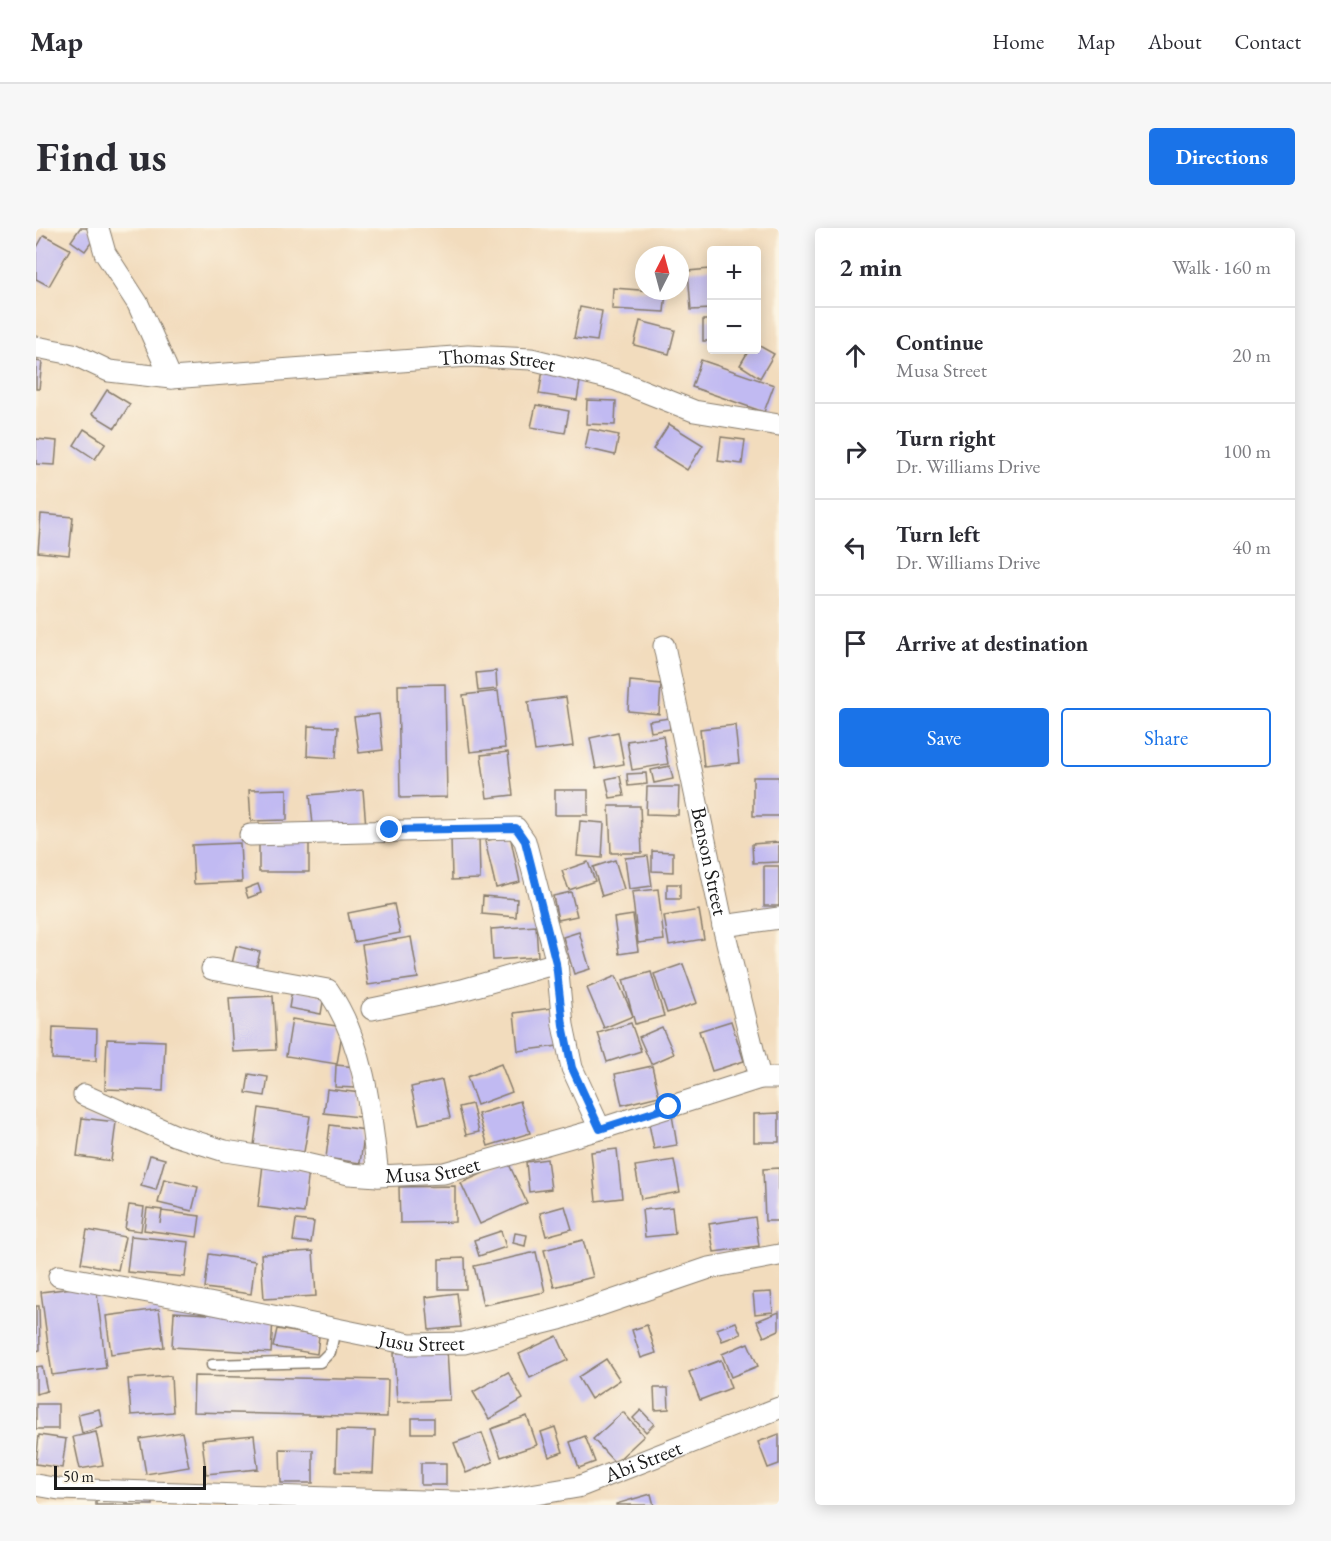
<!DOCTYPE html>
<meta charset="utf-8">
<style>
:root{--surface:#fff;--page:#f7f7f7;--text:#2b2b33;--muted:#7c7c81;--line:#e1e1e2;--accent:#1a73e8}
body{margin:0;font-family:"EB Garamond",serif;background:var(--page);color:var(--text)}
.controls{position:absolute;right:18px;top:18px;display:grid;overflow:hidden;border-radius:6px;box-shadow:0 3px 15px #0003}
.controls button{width:54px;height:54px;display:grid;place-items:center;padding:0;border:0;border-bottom:2px solid var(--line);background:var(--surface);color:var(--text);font:30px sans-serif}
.compass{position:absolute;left:599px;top:18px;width:54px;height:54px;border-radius:50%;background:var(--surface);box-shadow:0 3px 15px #0003;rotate:6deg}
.scale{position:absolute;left:18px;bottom:15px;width:152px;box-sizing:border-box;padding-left:6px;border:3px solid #1c1c1c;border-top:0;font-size:16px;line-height:21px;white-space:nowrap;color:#1c1c1c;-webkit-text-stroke:4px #fcf5e5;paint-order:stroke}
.stop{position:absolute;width:18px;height:18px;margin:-14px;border:4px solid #1a73e8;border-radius:50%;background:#fff}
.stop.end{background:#1a73e8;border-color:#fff;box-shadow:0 2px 6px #0008}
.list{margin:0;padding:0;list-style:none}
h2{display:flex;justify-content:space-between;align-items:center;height:78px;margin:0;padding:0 24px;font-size:26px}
h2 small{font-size:20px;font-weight:400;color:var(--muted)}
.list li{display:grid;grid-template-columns:39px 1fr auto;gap:18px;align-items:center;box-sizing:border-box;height:96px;padding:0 24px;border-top:2px solid var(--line)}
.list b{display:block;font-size:22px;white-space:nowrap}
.list p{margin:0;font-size:20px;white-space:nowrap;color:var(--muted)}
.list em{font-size:20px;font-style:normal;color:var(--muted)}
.actions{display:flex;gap:12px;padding:18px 24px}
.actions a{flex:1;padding:14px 0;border:2px solid var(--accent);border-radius:6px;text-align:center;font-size:21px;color:var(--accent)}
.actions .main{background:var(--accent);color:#fff}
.icon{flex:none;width:33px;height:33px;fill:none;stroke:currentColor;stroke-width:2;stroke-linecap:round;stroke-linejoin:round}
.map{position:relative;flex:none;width:743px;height:1277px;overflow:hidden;border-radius:6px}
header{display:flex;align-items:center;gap:36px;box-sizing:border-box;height:84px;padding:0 30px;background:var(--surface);border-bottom:2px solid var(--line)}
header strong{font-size:28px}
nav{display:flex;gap:33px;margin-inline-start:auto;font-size:21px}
.intro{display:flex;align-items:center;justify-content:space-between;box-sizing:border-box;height:144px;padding:0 36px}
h1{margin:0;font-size:42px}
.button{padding:15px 27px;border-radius:6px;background:var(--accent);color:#fff;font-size:21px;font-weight:700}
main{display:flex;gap:36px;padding:0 36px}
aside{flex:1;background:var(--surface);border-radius:6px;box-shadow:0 3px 15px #0003}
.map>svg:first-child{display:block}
.building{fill:#c1baf2}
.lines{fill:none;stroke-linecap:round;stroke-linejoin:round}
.lane-casing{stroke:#877c6c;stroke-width:13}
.street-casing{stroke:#877c6c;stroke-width:23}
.lane{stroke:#fff;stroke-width:10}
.street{stroke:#fff;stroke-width:21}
.route{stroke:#1a73e8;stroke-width:8}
.labels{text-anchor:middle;stroke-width:4.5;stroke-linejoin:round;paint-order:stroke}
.street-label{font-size:21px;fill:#1c1c1c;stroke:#fcf5e5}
</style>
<header>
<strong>Map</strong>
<nav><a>Home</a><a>Map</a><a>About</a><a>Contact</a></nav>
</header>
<div class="intro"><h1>Find us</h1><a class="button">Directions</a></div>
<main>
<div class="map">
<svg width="743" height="1277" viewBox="0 0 743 1277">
<rect width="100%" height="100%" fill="#fcf5e5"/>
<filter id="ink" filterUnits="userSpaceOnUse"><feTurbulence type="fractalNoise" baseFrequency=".0167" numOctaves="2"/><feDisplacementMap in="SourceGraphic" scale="12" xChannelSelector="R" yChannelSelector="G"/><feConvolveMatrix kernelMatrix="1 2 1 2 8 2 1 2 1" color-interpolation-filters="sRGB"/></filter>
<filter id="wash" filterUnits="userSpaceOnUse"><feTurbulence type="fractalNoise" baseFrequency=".008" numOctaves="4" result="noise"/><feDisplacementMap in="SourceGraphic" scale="24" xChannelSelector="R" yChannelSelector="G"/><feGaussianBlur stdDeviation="1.35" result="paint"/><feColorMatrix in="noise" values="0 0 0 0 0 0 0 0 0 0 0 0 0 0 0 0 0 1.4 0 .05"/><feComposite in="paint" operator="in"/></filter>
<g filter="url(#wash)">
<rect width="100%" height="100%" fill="#f2dcbd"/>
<g id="blocks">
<g class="building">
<polygon points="44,0 50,0 60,8 49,23 35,13"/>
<polygon points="8,7 34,21 13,58 0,51 0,21"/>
<polygon points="674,41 676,81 655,82 652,43"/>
<polygon points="577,60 630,64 628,84 576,81"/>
<polygon points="544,79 566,83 561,113 538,110"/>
<rect x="667" y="92" width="9" height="21"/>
<polygon points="604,93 639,102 633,126 598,117"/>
<polygon points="720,116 738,126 724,150 704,137 713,122 720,122"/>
<polygon points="665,132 738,157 728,184 656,159"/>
<polygon points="0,133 6,134 3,161 0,161"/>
<polygon points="507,142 545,148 541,172 503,166"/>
<polygon points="71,162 94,176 79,200 56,186"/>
<polygon points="551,172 580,173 579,197 550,196"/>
<polygon points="500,177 533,183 529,205 495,199"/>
<polygon points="633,196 667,217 651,242 617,221"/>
<polygon points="48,201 70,215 59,231 38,217"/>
<polygon points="553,201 583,207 579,227 549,220"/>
<polygon points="685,209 709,212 706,236 682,233"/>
<polygon points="0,211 21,213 19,237 0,236"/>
<polygon points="5,286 37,289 33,327 2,324"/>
<polygon points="460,443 461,461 442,463 440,445"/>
<polygon points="594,453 625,456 623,486 592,483"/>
<polygon points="409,456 411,569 364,570 362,457"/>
<polygon points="462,463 469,520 434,524 427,467"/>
<polygon points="530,469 537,518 499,523 492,474"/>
<polygon points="343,486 347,522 323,525 318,489"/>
<polygon points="633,490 634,501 615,504 613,493"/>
<polygon points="699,497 703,535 668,539 664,501"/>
<polygon points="272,498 302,499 300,530 271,528"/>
<polygon points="582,504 588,536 560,541 554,510"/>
<polygon points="627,508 632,536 596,542 591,513"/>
<polygon points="472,524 477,567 451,570 445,527"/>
<polygon points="634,538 637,551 618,555 615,542"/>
<polygon points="610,545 611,556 592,558 591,546"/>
<polygon points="584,548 588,568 574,570 570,551"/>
<rect x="717" y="549" width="26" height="39"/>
<polygon points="611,559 643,559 642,587 610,586"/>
<polygon points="251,561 251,592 215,593 213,562"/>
<polygon points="327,562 330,599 277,597 274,567"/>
<rect x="519" y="562" width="33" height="25"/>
<polygon points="573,578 604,578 606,625 575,625"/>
<polygon points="544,593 568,595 566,630 541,628"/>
<polygon points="474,607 484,654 460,660 449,613"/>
<polygon points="443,608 444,651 416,652 415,609"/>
<rect x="223" y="612" width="50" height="32"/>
<polygon points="743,614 743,634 717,635 716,616"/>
<polygon points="204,615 206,654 158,656 156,617"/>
<polygon points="616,623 637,624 637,644 616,643"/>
<polygon points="612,628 616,658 593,661 589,630"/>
<polygon points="579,632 588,661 566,668 557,639"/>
<polygon points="552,634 559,653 533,662 526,643"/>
<rect x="728" y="638" width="15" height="40"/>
<polygon points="222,656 225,665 212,670 209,661"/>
<rect x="631" y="656" width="13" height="15"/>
<polygon points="622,661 628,712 602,715 596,664"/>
<polygon points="535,664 541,688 522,692 517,668"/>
<polygon points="447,668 481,671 480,689 446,686"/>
<polygon points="358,676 364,705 318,714 312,685"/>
<polygon points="663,682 668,711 633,717 628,688"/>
<polygon points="597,687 602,723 583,726 578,690"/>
<polygon points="500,698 502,729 457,732 455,701"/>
<polygon points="543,704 554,741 538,746 527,709"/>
<polygon points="375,709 382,750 332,757 326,717"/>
<polygon points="200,718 224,724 219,745 195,740"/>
<polygon points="647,736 661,775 631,785 618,746"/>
<polygon points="615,744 628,788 599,796 597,788 568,800 551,760 580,748 597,788 587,752"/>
<polygon points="256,762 288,768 285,786 253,780"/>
<polygon points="237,768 240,822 197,824 193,770"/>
<polygon points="516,780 522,818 482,823 478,785"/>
<polygon points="256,791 307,799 301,836 250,828"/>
<polygon points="695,793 708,833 676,843 663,803"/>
<polygon points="595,795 605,823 571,834 562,805"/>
<polygon points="17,799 61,801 60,833 16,831"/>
<polygon points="626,799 638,826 615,836 603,809"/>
<polygon points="71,811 129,813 127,863 69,861"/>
<polygon points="465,836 476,864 441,877 431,849"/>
<polygon points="300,837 320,839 319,860 299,859"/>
<polygon points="616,838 623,868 586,877 579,846"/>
<polygon points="213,846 232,849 229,868 210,865"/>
<polygon points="406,852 414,890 383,896 375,859"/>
<polygon points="291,861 325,865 323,889 288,885"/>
<polygon points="484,873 494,905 452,918 442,886"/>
<polygon points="436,876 443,904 430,907 423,879"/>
<polygon points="223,880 274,888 268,924 218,917"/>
<polygon points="743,885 743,914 718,914 718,886"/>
<polygon points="636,887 641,917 618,921 612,891"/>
<polygon points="46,890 80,894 75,933 41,928"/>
<polygon points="294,897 329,902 324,935 290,930"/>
<polygon points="581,921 586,970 560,973 555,924"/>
<polygon points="114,927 129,931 120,962 105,958"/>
<polygon points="511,931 515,961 493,964 490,934"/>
<polygon points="638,932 644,964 605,971 599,938"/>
<polygon points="472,934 491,975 444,996 425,955"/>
<polygon points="227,936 273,942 268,985 222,979"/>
<polygon points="743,940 743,993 729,993 727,941"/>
<polygon points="128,951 162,959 156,983 122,975"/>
<polygon points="419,958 419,994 364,995 363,959"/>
<polygon points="93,977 108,979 105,1003 89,1001"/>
<polygon points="529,978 536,1001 510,1008 504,985"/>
<polygon points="636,979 639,1006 609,1009 606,982"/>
<polygon points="111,980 126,982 124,995 126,983 164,988 161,1009 108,1002"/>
<polygon points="719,989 723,1018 678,1024 673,996"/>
<polygon points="260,992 278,994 275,1015 257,1013"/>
<polygon points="51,1002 89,1009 82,1042 45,1035"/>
<polygon points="465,1003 470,1019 443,1028 438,1012"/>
<polygon points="479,1005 491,1007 489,1018 477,1015"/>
<polygon points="95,1008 153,1014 149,1049 91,1044"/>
<polygon points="547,1012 557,1049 518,1059 508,1022"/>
<polygon points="277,1023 280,1068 228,1071 225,1026"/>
<polygon points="500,1024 509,1064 447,1077 438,1038"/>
<polygon points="173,1026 219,1033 215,1066 169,1060"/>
<polygon points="429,1030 430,1061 403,1061 403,1031"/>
<polygon points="60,1057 70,1140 16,1147 5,1064"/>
<polygon points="735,1064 737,1084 719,1086 717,1065"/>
<polygon points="421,1065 425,1099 393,1102 390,1069"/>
<polygon points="0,1078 3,1078 4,1122 0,1123"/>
<polygon points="123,1081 128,1119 75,1126 70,1088"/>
<polygon points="138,1084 237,1090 235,1125 136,1119"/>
<polygon points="743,1084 743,1102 728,1109 721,1093"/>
<polygon points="700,1094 705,1106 686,1113 681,1101"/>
<polygon points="611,1097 620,1125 605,1130 596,1102"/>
<polygon points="241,1101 283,1108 281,1126 237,1119"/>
<polygon points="521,1108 532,1132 494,1150 483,1126"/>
<polygon points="712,1115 722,1138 695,1149 686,1126"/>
<polygon points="411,1122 414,1172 361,1174 358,1125"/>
<polygon points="570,1131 584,1152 555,1171 542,1149"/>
<polygon points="685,1132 695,1160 664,1172 653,1144"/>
<polygon points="6,1138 11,1163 0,1166 0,1139"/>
<polygon points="472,1144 487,1171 453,1191 437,1164"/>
<polygon points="135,1148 137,1184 95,1187 92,1151"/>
<polygon points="158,1148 352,1152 351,1189 157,1184"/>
<polygon points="618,1160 632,1160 633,1181 619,1182"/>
<rect x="0" y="1176" width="22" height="25"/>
<polygon points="63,1181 67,1199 46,1205 42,1186"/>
<polygon points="605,1182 618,1196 610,1204 597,1190"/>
<polygon points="587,1184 608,1208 579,1235 557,1211"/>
<polygon points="491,1188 501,1217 465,1229 455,1201"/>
<rect x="376" y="1190" width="22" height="15"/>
<polygon points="519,1199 527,1224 513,1229 505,1204"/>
<polygon points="301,1202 339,1203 337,1245 300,1244"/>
<polygon points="60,1204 67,1237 44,1241 37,1209"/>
<polygon points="146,1204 153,1239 110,1246 104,1211"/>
<polygon points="446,1205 457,1234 430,1245 418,1215"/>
<polygon points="743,1206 743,1236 732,1240 722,1214"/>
<polygon points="3,1207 30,1211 26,1240 0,1236"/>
<polygon points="218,1207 222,1241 170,1246 166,1212"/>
<polygon points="549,1208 559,1234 543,1240 534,1214"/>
<polygon points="244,1221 277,1222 277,1255 245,1255"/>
<rect x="385" y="1235" width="25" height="22"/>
<polygon points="615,1266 618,1277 580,1277 580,1276"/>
<polygon points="60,1273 117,1274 117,1277 60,1277"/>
</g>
</g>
</g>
<g filter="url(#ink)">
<use href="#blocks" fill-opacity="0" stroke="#877c6c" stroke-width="1.5"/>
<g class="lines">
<g class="lane-casing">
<polyline id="lane" points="176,1137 284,1134 294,1124 299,1101"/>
</g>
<g class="street-casing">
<g id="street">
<polyline points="0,119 37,126 73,143 135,150 102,76 69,25 62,0"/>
<path id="s1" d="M 135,150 L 432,128 L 495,131 L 580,152 L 658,183 L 743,197"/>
<path id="s2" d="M 628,418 L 687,698 L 724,850"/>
<polyline points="214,607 480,600 489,613 521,735 527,797 536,840 564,901"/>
<polyline points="687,698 743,690"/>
<path d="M 176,741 L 292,762 C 329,816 335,885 342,948"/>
<polyline points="336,781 426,762 521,735"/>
<path id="s3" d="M 48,867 L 138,907 L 189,923 L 261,934 L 313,946 L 342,948 L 408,945 L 564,901 L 724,850 L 743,850"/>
<path id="s4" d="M 23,1048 L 173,1075 L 374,1116 L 428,1115 L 523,1091 L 673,1040 L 743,1027"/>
<path id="s5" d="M 0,1257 L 23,1261 L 447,1275 L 542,1259 L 743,1180"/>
</g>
</g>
<use href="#lane" class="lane"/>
<use href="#street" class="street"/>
</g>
</g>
<g class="lines" filter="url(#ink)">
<polyline class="route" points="354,602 480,600 489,613 520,735 527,797 536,840 564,901 633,879"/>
</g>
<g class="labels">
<g class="street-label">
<text dy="7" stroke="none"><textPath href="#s1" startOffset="327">Thomas Street</textPath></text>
<text dy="7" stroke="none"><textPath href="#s2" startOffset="220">Benson Street</textPath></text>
<text dy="7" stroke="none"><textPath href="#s3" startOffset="362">Musa Street</textPath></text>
<text dy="7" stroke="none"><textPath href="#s4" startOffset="369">Jusu Street</textPath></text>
<text dy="7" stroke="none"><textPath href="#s5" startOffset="614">Abi Street</textPath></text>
</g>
</g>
</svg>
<div class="controls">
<button>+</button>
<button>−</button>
</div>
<svg class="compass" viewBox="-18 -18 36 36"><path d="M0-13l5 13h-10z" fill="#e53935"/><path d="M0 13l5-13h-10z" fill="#7c7c81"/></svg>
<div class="scale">50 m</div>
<div class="stop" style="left:633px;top:879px"></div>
<div class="stop end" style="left:354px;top:602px"></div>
</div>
<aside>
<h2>2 min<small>Walk · 160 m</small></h2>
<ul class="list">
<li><svg class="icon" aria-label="ahead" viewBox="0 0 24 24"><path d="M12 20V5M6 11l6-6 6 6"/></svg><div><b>Continue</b><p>Musa Street</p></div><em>20 m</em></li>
<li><svg class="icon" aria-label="right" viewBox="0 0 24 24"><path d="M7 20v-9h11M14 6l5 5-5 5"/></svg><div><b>Turn right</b><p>Dr. Williams Drive</p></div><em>100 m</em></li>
<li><svg class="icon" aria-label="left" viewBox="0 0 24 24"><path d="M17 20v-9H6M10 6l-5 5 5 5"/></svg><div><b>Turn left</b><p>Dr. Williams Drive</p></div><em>40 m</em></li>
<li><svg class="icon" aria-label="arrive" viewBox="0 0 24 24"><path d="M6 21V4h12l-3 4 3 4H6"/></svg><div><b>Arrive at destination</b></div></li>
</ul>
<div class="actions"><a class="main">Save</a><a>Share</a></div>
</aside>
</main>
